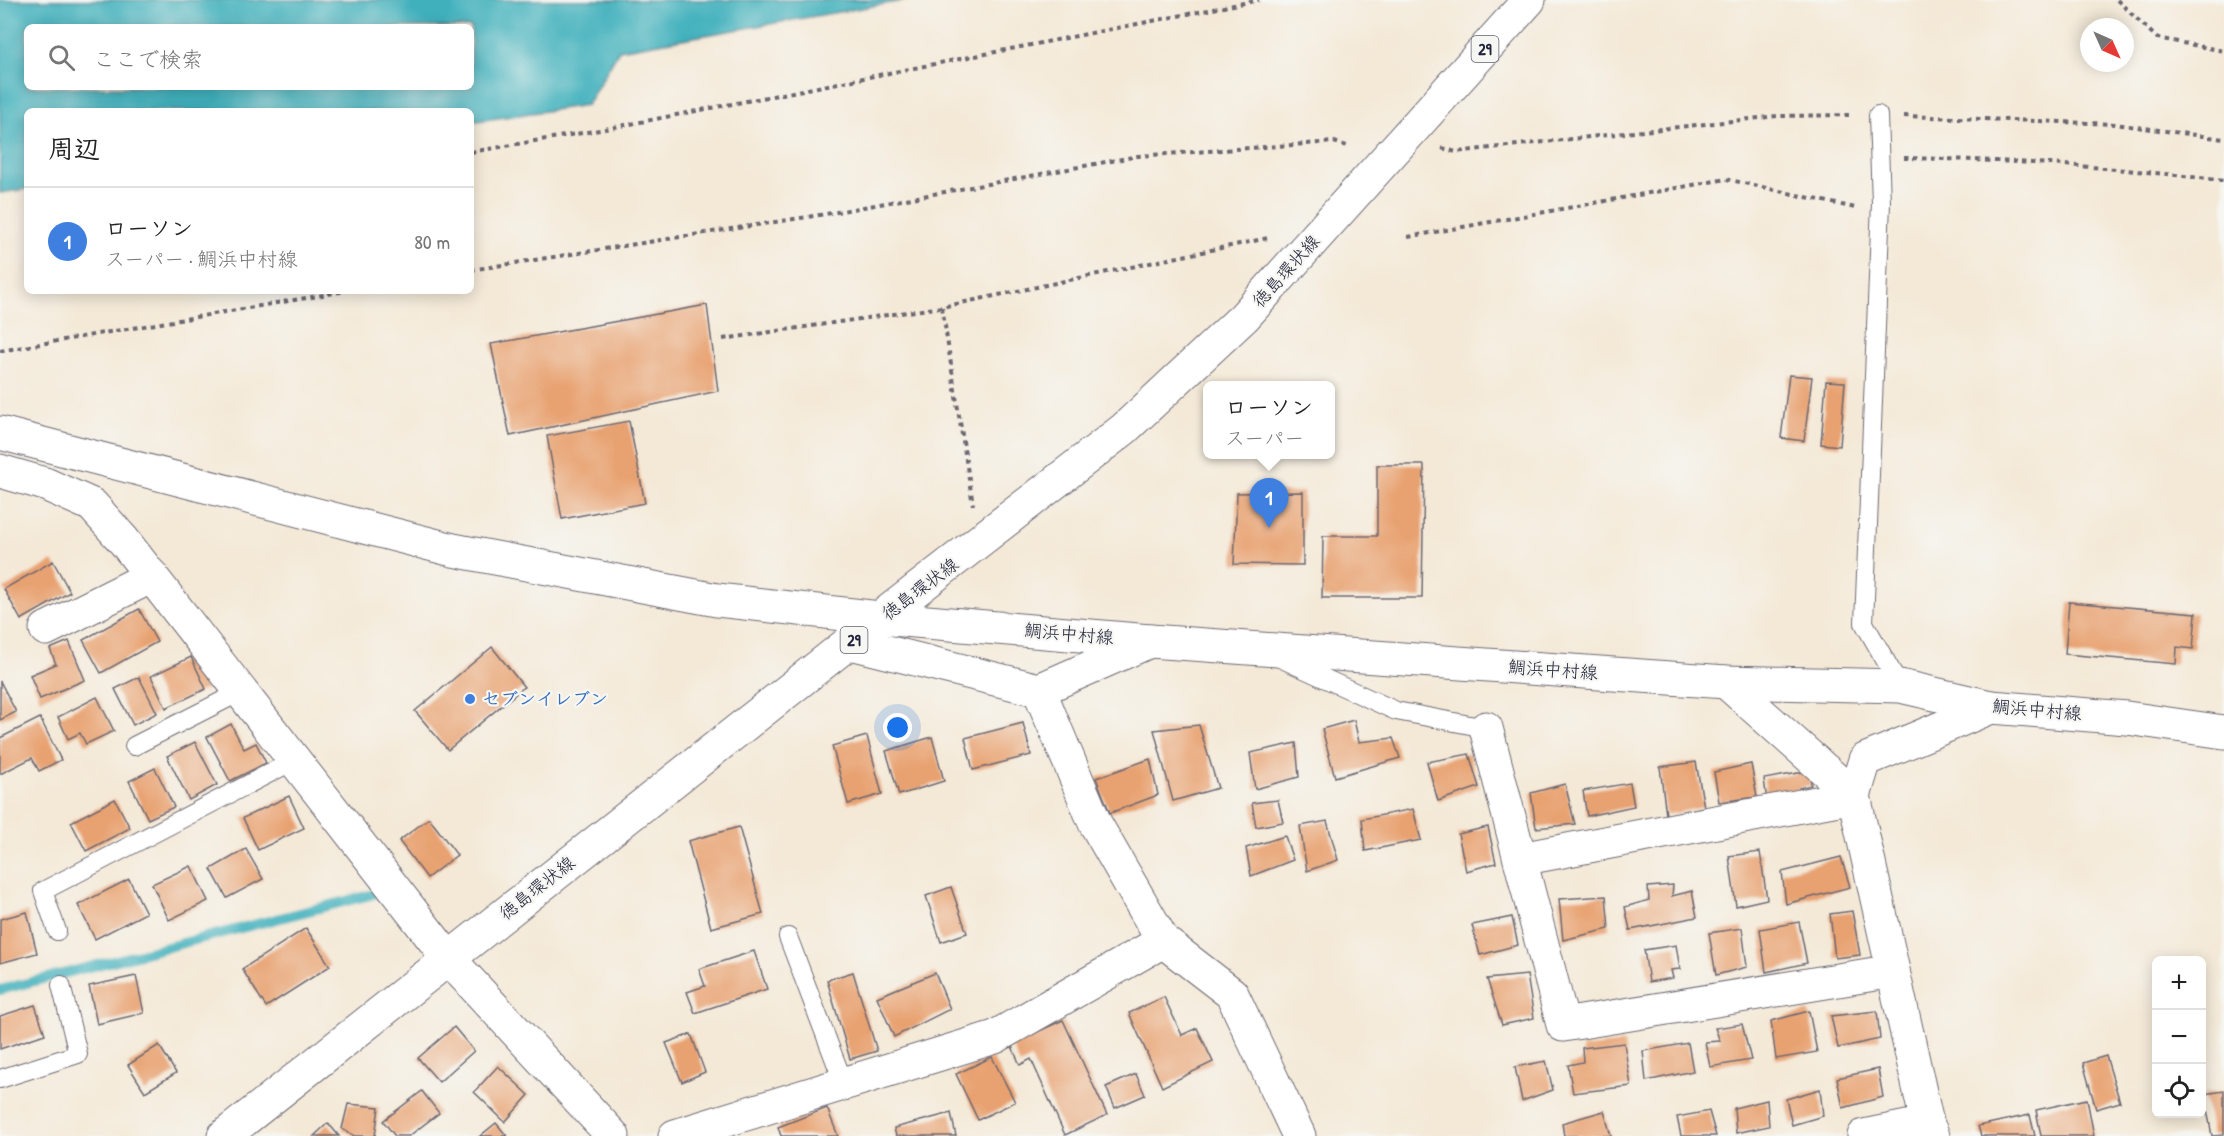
<!DOCTYPE html>
<html lang="ja">
<meta charset="utf-8">
<style>
:root{--surface:#fff;--page:#f6f6f6;--text:#222;--muted:#767676;--line:#e0e0e0;--accent:#111827}
body{margin:0;font-family:"Patrick Hand","Klee One",sans-serif;background:var(--page);color:var(--text)}
.controls{position:absolute;right:18px;bottom:18px;display:grid;overflow:hidden;border-radius:9px;box-shadow:0 3px 15px #0003}
.controls button{width:54px;height:54px;display:grid;place-items:center;padding:0;border:0;border-bottom:2px solid var(--line);background:var(--surface);color:var(--text);font:30px sans-serif}
.compass{position:absolute;left:2080px;top:18px;width:54px;height:54px;border-radius:50%;background:var(--surface);box-shadow:0 3px 15px #0003;rotate:135deg}
.you{position:absolute;left:898px;top:728px;width:21px;height:21px;margin:-15px;border:4px solid #fff;border-radius:50%;background:#1a73e8;box-shadow:0 0 0 9px #1a73e833}
.badge{display:grid;place-items:center;width:39px;height:39px;border-radius:50%;background:var(--accent);color:#fff;font-size:20px;font-weight:700}
.pin{position:absolute;translate:-50% -50px;filter:drop-shadow(0 2px 3px #0008)}
.pin::after{content:'';position:absolute;top:32px;width:21px;height:18px;background:inherit;clip-path:polygon(0 0,100% 0,50% 100%)}
.popup{position:absolute;left:1203px;top:381px;width:132px;height:78px;box-sizing:border-box;display:grid;place-content:center;border-radius:9px;background:var(--surface);filter:drop-shadow(0 2px 4px #0005);font-size:20px;white-space:nowrap;color:var(--muted)}
.popup b{font-size:22px;color:var(--text)}
.popup::after{content:'';position:absolute;left:50%;top:100%;margin-left:-12px;border:12px solid transparent;border-top-color:var(--surface)}
.list{margin:0;padding:0;list-style:none}
h2{display:flex;justify-content:space-between;align-items:center;height:78px;margin:0;padding:0 24px;font-size:26px}
h2 small{font-size:20px;font-weight:400;color:var(--muted)}
.list li{display:grid;grid-template-columns:39px 1fr auto;gap:18px;align-items:center;box-sizing:border-box;height:108px;padding:0 24px;border-top:2px solid var(--line)}
.list b{display:block;font-size:22px;white-space:nowrap}
.list p{margin:0;font-size:20px;white-space:nowrap;color:var(--muted)}
.list em{font-size:20px;font-style:normal;color:var(--muted)}
.icon{flex:none;width:33px;height:33px;fill:none;stroke:currentColor;stroke-width:2;stroke-linecap:round;stroke-linejoin:round}
.map{position:relative;flex:none;width:2224px;height:1136px;overflow:hidden}
.search{position:absolute;background:var(--surface);box-shadow:0 3px 15px #0003;left:24px;top:24px;width:450px;height:66px;display:flex;align-items:center;gap:15px;box-sizing:border-box;padding:0 21px;border-radius:9px;color:var(--muted);font-size:22px}
.panel{position:absolute;background:var(--surface);box-shadow:0 3px 15px #0003;left:24px;top:108px;width:450px;height:186px;border-radius:9px}
.map>svg:first-child{display:block}
.water{fill:#40b0bc;stroke:#31697c;stroke-width:1.5;fill-rule:evenodd}
.lines{fill:none;stroke-linecap:round;stroke-linejoin:round}
.stream{stroke:#40b0bc;stroke-width:10}
.building{fill:#e8a170}
.lane-casing{stroke:#6c6872;stroke-width:20}
.street-casing{stroke:#6c6872;stroke-width:35}
.secondary-casing{stroke:#6c6872;stroke-width:35}
.primary-casing{stroke:#6c6872;stroke-width:35}
.path{stroke:#6c6872;stroke-width:4;stroke-dasharray:4.5 4.5;stroke-linecap:butt}
.lane{stroke:#fff;stroke-width:18}
.street{stroke:#fff;stroke-width:33}
.secondary{stroke:#fff;stroke-width:33}
.primary{stroke:#fff;stroke-width:33}
.shop-dot{fill:#3f7fe0;stroke:#f6f6f2;stroke-width:2}
.labels{text-anchor:middle;stroke-width:4.5;stroke-linejoin:round;paint-order:stroke}
.shield{fill:#f6f6f2;stroke:#626272;stroke-width:1.5}
.shield-label{font-size:16px;font-weight:bold;fill:#22223b}
.street-label{font-size:18px;fill:#22223b;stroke:#f6f6f2}
.shop-label{font-size:18px;font-weight:bold;fill:#366cbe;stroke:#f6f6f2;text-anchor:start}
</style>
<div class="map">
<svg width="2224" height="1136" viewBox="0 0 2224 1136">
<rect width="100%" height="100%" fill="#f6f6f2"/>
<filter id="ink" filterUnits="userSpaceOnUse"><feTurbulence type="fractalNoise" baseFrequency=".0167" numOctaves="2"/><feDisplacementMap in="SourceGraphic" scale="12" xChannelSelector="R" yChannelSelector="G"/><feConvolveMatrix kernelMatrix="1 2 1 2 8 2 1 2 1" color-interpolation-filters="sRGB"/></filter>
<filter id="wash" filterUnits="userSpaceOnUse"><feTurbulence type="fractalNoise" baseFrequency=".008" numOctaves="4" result="noise"/><feDisplacementMap in="SourceGraphic" scale="24" xChannelSelector="R" yChannelSelector="G"/><feGaussianBlur stdDeviation="1.35" result="paint"/><feColorMatrix in="noise" values="0 0 0 0 0 0 0 0 0 0 0 0 0 0 0 0 0 1.4 0 .05"/><feComposite in="paint" operator="in"/></filter>
<g filter="url(#wash)">
<rect width="100%" height="100%" fill="#f4e9d7"/>
<path class="water" d="M 0,0 L 908,0 L 619,50 L 587,105 L 471,122 L 471,111 L 27,111 L 27,189 L 0,193 ZM 27,27 L 471,27 L 471,87 L 27,87 Z"/>
<g class="lines">
<polyline class="stream" points="0,990 374,894"/>
</g>
<g id="blocks">
<g class="building">
<polygon points="707,305 718,391 510,436 491,344"/>
<polygon points="1789,375 1812,377 1804,441 1781,438"/>
<polygon points="1826,381 1845,382 1840,446 1821,444"/>
<polygon points="629,421 645,503 562,519 547,436"/>
<polygon points="1377,465 1424,465 1422,598 1322,598 1323,536 1377,536"/>
<polygon points="1303,492 1303,565 1234,564 1237,493"/>
<polygon points="53,561 70,592 21,620 4,589"/>
<polygon points="2069,602 2196,613 2193,649 2177,647 2176,664 2065,654"/>
<polygon points="139,609 157,642 101,673 83,640"/>
<polygon points="69,641 85,680 40,699 30,675 56,664 50,649"/>
<polygon points="492,647 524,687 448,750 415,711"/>
<polygon points="191,657 206,689 166,708 151,676"/>
<polygon points="139,677 157,713 133,725 115,689"/>
<polygon points="0,681 16,712 0,720"/>
<polygon points="97,697 114,731 86,744 80,733 68,739 58,717"/>
<polygon points="40,718 61,760 39,771 32,758 0,774 0,738"/>
<polygon points="1354,720 1359,742 1393,738 1400,758 1335,777 1322,729"/>
<polygon points="1023,723 1031,755 973,770 965,738"/>
<polygon points="231,724 244,749 256,743 266,763 230,781 207,737"/>
<polygon points="1199,725 1218,788 1173,801 1154,730"/>
<polygon points="867,736 882,794 848,804 832,746"/>
<polygon points="932,737 944,781 899,795 886,751"/>
<polygon points="195,742 217,785 189,800 167,756"/>
<polygon points="1296,743 1299,777 1255,789 1250,753"/>
<polygon points="1469,754 1479,787 1438,801 1427,762"/>
<polygon points="1150,759 1158,795 1110,813 1096,778"/>
<polygon points="1696,762 1704,807 1666,815 1660,767"/>
<polygon points="1751,764 1757,797 1719,802 1714,772"/>
<polygon points="155,768 174,807 148,819 129,781"/>
<polygon points="1810,771 1811,785 1799,788 1797,798 1767,801 1764,779"/>
<polygon points="1630,783 1634,806 1587,816 1583,791"/>
<polygon points="1565,784 1575,824 1536,828 1531,793"/>
<polygon points="289,796 304,828 258,850 243,818"/>
<polygon points="115,799 130,828 86,851 71,822"/>
<polygon points="1278,800 1283,822 1256,827 1252,803"/>
<polygon points="1413,809 1421,840 1365,851 1362,819"/>
<polygon points="429,818 457,855 427,878 399,841"/>
<polygon points="1327,821 1338,860 1307,871 1300,826"/>
<polygon points="739,827 763,914 711,928 688,841"/>
<polygon points="1488,827 1496,863 1466,871 1458,834"/>
<polygon points="1285,836 1293,860 1251,876 1246,848"/>
<polygon points="246,849 263,879 227,898 211,869"/>
<polygon points="1760,852 1767,899 1736,906 1729,856"/>
<polygon points="1841,857 1850,887 1786,904 1782,872"/>
<polygon points="191,866 208,901 169,920 152,884"/>
<polygon points="129,879 146,913 95,939 78,905"/>
<polygon points="1673,885 1672,896 1692,891 1697,917 1630,930 1625,907 1649,900 1648,887"/>
<polygon points="951,887 967,933 941,942 926,896"/>
<polygon points="1606,896 1609,929 1563,940 1559,899"/>
<polygon points="1852,911 1860,955 1835,958 1830,914"/>
<polygon points="27,912 37,953 0,963 0,919"/>
<polygon points="1512,917 1518,945 1480,955 1472,925"/>
<polygon points="1799,922 1807,963 1766,972 1760,929"/>
<polygon points="306,928 330,966 266,1007 242,969"/>
<polygon points="1742,928 1747,967 1716,975 1709,933"/>
<polygon points="1676,945 1680,969 1671,970 1673,978 1649,982 1644,950"/>
<polygon points="754,951 767,989 695,1013 687,992 705,986 699,969"/>
<polygon points="853,972 877,1051 850,1059 827,980"/>
<polygon points="935,973 950,1009 894,1037 877,997"/>
<polygon points="1527,975 1534,1018 1502,1025 1487,979"/>
<polygon points="136,976 144,1013 97,1024 89,986"/>
<polygon points="1164,997 1182,1035 1197,1028 1213,1062 1162,1087 1129,1013"/>
<polygon points="35,1005 45,1034 0,1049 0,1016"/>
<polygon points="1809,1011 1817,1052 1776,1059 1771,1021"/>
<polygon points="1877,1011 1880,1039 1838,1048 1831,1016"/>
<polygon points="1063,1020 1107,1115 1065,1135 1031,1059 1020,1065 1011,1044"/>
<polygon points="1742,1024 1751,1060 1710,1067 1705,1042 1720,1041 1715,1028"/>
<polygon points="454,1027 474,1051 439,1082 418,1058"/>
<polygon points="691,1034 705,1072 682,1082 666,1043"/>
<polygon points="1624,1043 1631,1086 1573,1093 1568,1065 1583,1062 1582,1048"/>
<polygon points="1688,1043 1693,1071 1646,1081 1643,1051"/>
<polygon points="159,1045 176,1073 145,1092 128,1065"/>
<polygon points="2106,1056 2120,1102 2096,1109 2083,1063"/>
<polygon points="992,1057 1015,1102 978,1120 956,1074"/>
<polygon points="1546,1061 1553,1090 1522,1101 1515,1067"/>
<polygon points="498,1066 529,1095 505,1122 474,1092"/>
<polygon points="1878,1069 1883,1097 1843,1108 1837,1078"/>
<polygon points="1136,1074 1145,1095 1115,1108 1106,1087"/>
<polygon points="1820,1089 1823,1116 1792,1125 1786,1099"/>
<polygon points="422,1091 439,1113 409,1136 395,1136 383,1121"/>
<polygon points="2224,1091 2224,1135 2212,1136 2204,1094"/>
<polygon points="2087,1099 2094,1136 2041,1136 2036,1110"/>
<polygon points="1767,1100 1769,1126 1736,1133 1734,1108"/>
<polygon points="348,1104 379,1107 375,1136 354,1136 342,1129"/>
<polygon points="827,1108 838,1136 781,1136 778,1127"/>
<polygon points="1604,1111 1611,1136 1564,1136 1562,1123"/>
<polygon points="1709,1111 1716,1136 1681,1136 1677,1117"/>
<polygon points="951,1113 956,1136 896,1136 894,1128"/>
<polygon points="2030,1115 2035,1136 1981,1136 1978,1126"/>
<polygon points="328,1123 339,1136 314,1136"/>
<polygon points="496,1123 507,1136 480,1136"/>
</g>
</g>
</g>
<g filter="url(#ink)">
<use href="#blocks" fill-opacity="0" stroke="#6c6872" stroke-width="1.5"/>
<g class="lines">
<g class="lane-casing">
<g id="lane">
<polyline points="1878,115 1881,203 1864,623 1900,686"/>
<polyline points="1280,658 1396,711 1486,728"/>
<polyline points="134,746 240,692"/>
<polyline points="57,931 43,891 293,761"/>
<polyline points="788,937 844,1084"/>
<polyline points="0,1079 78,1054 61,985"/>
</g>
</g>
<g class="street-casing">
<g id="street">
<polyline points="0,471 45,484 92,505 124,541 448,958 613,1136"/>
<polyline points="46,629 152,576"/>
<polyline points="1150,641 1039,690 1095,823 1163,941 1232,994 1299,1136"/>
<polyline points="851,643 1039,690"/>
<polyline points="1726,682 1854,796 1927,1123 1933,1136"/>
<polyline points="1486,728 1520,859"/>
<polyline points="1893,971 1563,1025 1520,859 1854,796 1865,760 1991,707"/>
<polyline points="675,1136 995,1037 1163,941"/>
<polyline points="1864,1136 1927,1123"/>
</g>
</g>
<g class="secondary-casing">
<polyline id="secondary" points="0,433 453,550 717,600 880,618 1150,641 1726,682 1900,686 1991,707 2127,718 2224,732"/>
</g>
<g class="primary-casing">
<polyline id="primary" points="224,1136 880,618 1124,429 1244,317 1529,0"/>
</g>
<g class="path">
<polyline points="2117,0 2157,38 2224,51"/>
<polyline points="1904,116 2115,124 2224,139"/>
<polyline points="1442,148 1456,152 1777,116 1851,115"/>
<polyline points="471,152 605,129 1259,0"/>
<path d="M 1904,158 C 2011,160 2118,167 2224,181"/>
<polyline points="1408,237 1726,179 1855,208"/>
<polyline points="471,270 826,214 1138,156 1334,142 1350,147"/>
<polyline points="942,307 973,505"/>
<polyline points="723,339 942,307 1268,238"/>
<polyline points="0,351 346,291"/>
</g>
<use href="#lane" class="lane"/>
<use href="#street" class="street"/>
<use href="#secondary" class="secondary"/>
<use href="#primary" class="primary"/>
</g>
</g>
<circle class="shop-dot" cx="470" cy="699" r="6"/>
<g class="labels">
<g class="shield">
<rect x="1471.5" y="36" width="27" height="26" rx="4.5"/>
<rect x="840.5" y="627" width="27" height="26" rx="4.5"/>
</g>
<g class="shield-label">
<text x="1485" y="55">29</text>
<text x="854" y="646">29</text>
</g>
<g class="street-label">
<text transform="translate(1286 271) rotate(-48)" y="6">徳島環状線</text>
<text transform="translate(920 589) rotate(-37)" y="6">徳島環状線</text>
<text transform="translate(1069 634) rotate(5)" y="6">鯛浜中村線</text>
<text transform="translate(1553 670) rotate(4)" y="6">鯛浜中村線</text>
<text transform="translate(2037 710) rotate(5)" y="6">鯛浜中村線</text>
<text transform="translate(537 888) rotate(-38)" y="6">徳島環状線</text>
</g>
<g class="shop-label">
<text x="482" y="705">セブンイレブン</text>
</g>
</g>
</svg>
<div class="controls">
<button>+</button>
<button>−</button>
<button><svg class="icon" aria-label="locate" viewBox="0 0 24 24"><circle cx="12" cy="12" r="6"/><path d="M12 2v4M12 18v4M2 12h4M18 12h4"/></svg></button>
</div>
<svg class="compass" viewBox="-18 -18 36 36"><path d="M0-13l5 13h-10z" fill="#e53935"/><path d="M0 13l5-13h-10z" fill="#767676"/></svg>
<div class="you"></div>
<div class="pin badge" style="left:1269px;top:528px;background:#3f7fe0">1</div>
<div class="popup"><b>ローソン</b>スーパー</div>
<div class="search"><svg class="icon" aria-label="search" viewBox="0 0 24 24"><circle cx="10" cy="10" r="6"/><path d="M15 15l6 6"/></svg>ここで検索</div>
<section class="panel">
<h2>周辺<small></small></h2>
<ul class="list">
<li><span class="badge" style="background:#3f7fe0">1</span><div><b>ローソン</b><p>スーパー · 鯛浜中村線</p></div><em>80 m</em></li>
</ul>
</section>
</div>
